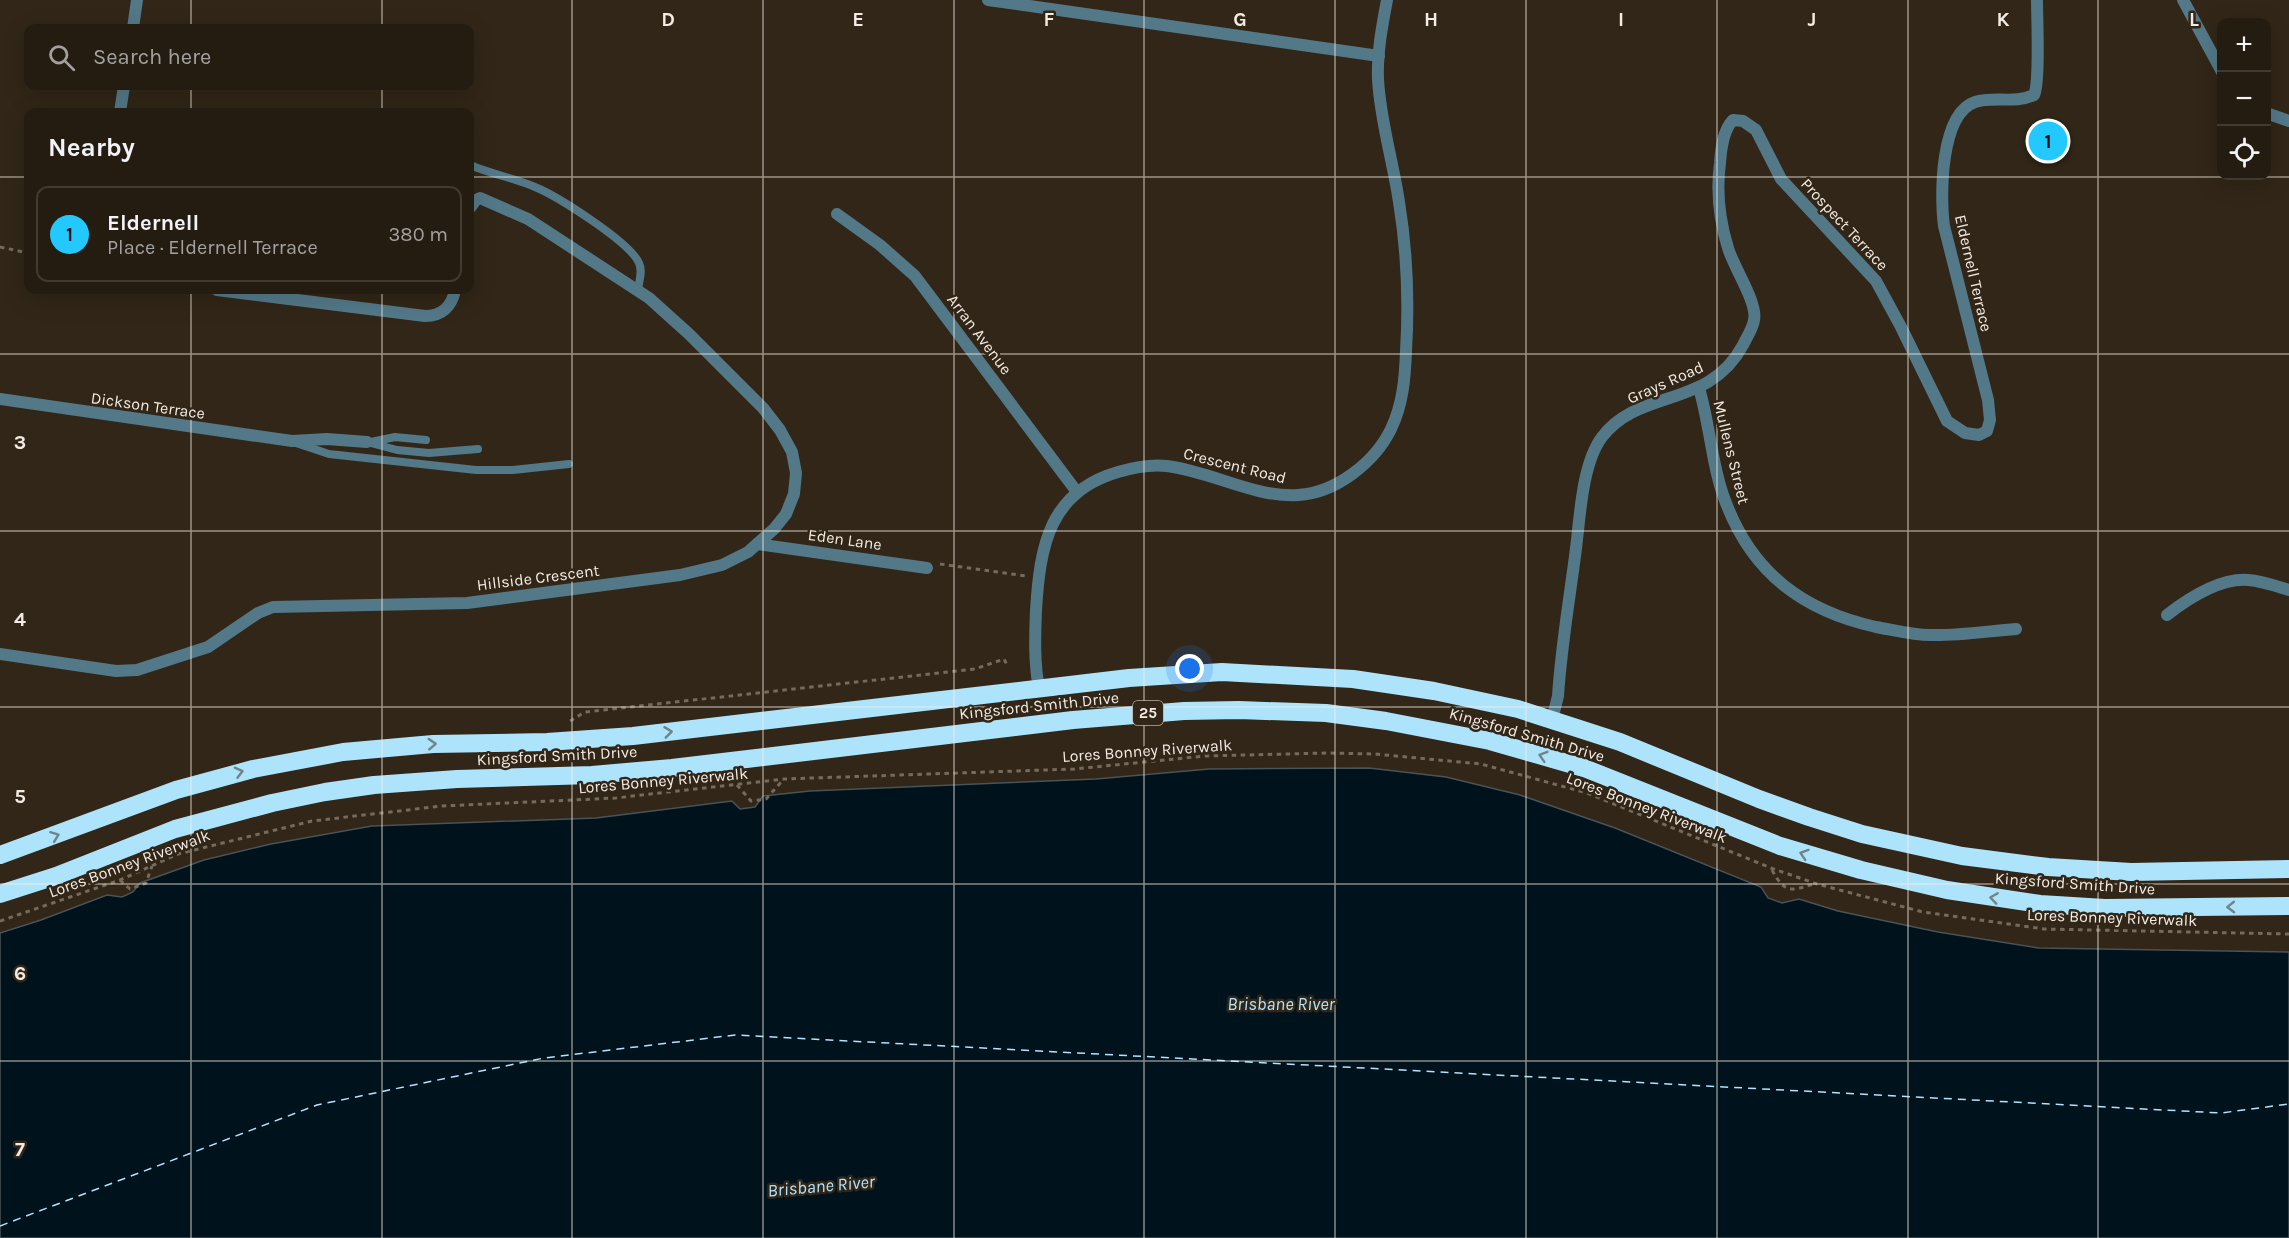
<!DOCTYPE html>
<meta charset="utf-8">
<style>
:root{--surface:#251c11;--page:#2d251a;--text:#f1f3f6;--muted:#a3a19f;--line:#423a31;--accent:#23c9fe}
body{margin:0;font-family:Karla,sans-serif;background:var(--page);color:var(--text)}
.controls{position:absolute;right:18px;top:18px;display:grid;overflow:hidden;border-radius:12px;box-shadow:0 6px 24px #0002}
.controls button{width:54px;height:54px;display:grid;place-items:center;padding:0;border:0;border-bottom:2px solid var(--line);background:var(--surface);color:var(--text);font:30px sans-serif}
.you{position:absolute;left:1190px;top:669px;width:21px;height:21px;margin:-15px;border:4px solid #fff;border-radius:50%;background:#1a73e8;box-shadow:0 0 0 9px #1a73e833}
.badge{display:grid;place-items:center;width:39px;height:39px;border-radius:50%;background:var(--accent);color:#111;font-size:20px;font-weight:700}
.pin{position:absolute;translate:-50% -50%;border:3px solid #fff;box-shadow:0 2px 6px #0006}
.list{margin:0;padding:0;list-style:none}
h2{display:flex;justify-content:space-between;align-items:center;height:78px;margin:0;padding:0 24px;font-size:26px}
h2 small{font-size:20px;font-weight:400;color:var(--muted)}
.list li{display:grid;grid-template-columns:39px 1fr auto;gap:18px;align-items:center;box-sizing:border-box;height:96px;margin:0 12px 12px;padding:0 12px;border:2px solid var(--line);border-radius:12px}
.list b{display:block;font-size:22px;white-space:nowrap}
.list p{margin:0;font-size:20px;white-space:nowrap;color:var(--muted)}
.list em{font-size:20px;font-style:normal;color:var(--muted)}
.icon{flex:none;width:33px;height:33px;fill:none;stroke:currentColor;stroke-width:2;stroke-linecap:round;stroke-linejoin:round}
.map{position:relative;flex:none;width:2289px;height:1238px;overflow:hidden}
.search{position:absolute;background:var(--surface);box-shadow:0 6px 24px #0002;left:24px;top:24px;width:450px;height:66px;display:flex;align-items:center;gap:15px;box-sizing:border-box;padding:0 21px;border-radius:12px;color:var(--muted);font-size:22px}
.panel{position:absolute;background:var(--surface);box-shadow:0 6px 24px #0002;left:24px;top:108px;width:450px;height:186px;border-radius:12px}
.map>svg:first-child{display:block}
.water{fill:#00121c;stroke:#495358;stroke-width:1.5}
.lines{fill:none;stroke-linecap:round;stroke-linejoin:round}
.ferry{stroke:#b0e5fc;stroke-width:1.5;stroke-dasharray:8 6;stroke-linecap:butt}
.path{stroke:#746a5d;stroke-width:3;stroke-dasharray:4.5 4.5;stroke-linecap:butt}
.lane{stroke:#537888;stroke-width:8}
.street{stroke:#537888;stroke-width:12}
.highway{stroke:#ade3fb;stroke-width:18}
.oneway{stroke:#6f8489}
.grid{fill:none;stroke:#f4ece3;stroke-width:1.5;stroke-opacity:0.55}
.labels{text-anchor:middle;stroke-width:5;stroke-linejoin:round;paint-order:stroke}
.shield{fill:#312617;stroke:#bab1a6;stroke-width:1.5}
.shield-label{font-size:15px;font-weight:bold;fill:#f4ece3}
.street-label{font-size:16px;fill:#f4ece3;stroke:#312617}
.water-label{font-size:18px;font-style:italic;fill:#b0e5fc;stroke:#312617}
.grid-label{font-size:20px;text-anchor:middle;font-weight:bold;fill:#f4ece3;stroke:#312617;stroke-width:5;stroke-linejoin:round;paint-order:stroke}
</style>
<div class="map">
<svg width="2289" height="1238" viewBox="0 0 2289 1238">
<rect width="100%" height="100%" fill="#312617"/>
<polygon class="water" points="1369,768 1446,777 1520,795 1615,828 1761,887 1768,898 1782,903 1799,899 1838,911 1938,932 2038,948 2289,952 2289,1238 0,1238 0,933 41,920 107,895 122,897 133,892 140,883 204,860 271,844 372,826 596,818 732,801 740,809 755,807 763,796 810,791 1096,779 1209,769"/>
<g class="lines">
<polyline class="ferry" points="0,1226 317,1105 544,1058 735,1035 2221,1113 2289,1104"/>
<g class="path">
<polyline points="0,247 28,253"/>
<polyline points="940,564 1026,576"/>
<polyline points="570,721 585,712 975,669 1004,659 1008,667"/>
<polyline points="737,785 751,801 766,799 783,780"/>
<path d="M 1772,870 C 1785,894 1791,891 1814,884"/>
<polyline points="120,880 130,889 146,883 152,866"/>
<polyline points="0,921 120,880 178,854 312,821 442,806 616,798 784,779 1074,769 1205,756 1327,753 1375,754 1481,764 1587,793 1771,868 1817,884 1923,912 2044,929 2289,934"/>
</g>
<g class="lane">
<path d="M 470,165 C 491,174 514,178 535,187 C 557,196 630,242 639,263 C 643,271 639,281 638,290"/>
<polyline points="367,442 397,450 429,453 478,449"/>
<polyline points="371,442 395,437 426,440"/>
<polyline points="296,443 329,454 476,470 513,470 569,464"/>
</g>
<g class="street">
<polyline points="988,0 1379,56"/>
<polyline points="2183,0 2222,72"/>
<polyline points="133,28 137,0"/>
<polyline points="120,112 124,86"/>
<polyline points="2266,113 2289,121"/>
<polyline points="837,214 880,245 915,276 1077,492"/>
<path d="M 217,290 L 425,316 C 442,316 452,306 455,290"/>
<path d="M 1699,388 C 1710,425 1712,468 1726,503 C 1753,574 1804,611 1876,627 C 1894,630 1912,635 1930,635 C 1958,636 1988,631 2016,629"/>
<polyline points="0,399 292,441 327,439 367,442"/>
<polyline points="757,544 927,568"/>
<path d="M 2167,615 C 2189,598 2220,578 2248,580 C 2262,581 2276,586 2289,590"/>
<polyline points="0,654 116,671 137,670 208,647 258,613 273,607 467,603 680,575 722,565 748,552 774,529 786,514 794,494 796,473 792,452 780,430 763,408 689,334 649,298 528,219 480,198 476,200 470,208"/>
<path d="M 1039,689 C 1034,662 1035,637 1036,610 C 1040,546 1049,492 1118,472 C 1135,467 1150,464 1167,466 C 1210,471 1255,498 1298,495 C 1336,493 1375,462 1391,429 C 1403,404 1405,378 1406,351 C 1409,302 1407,251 1399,202 C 1393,161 1380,120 1378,79 C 1377,53 1382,26 1387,0"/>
<path d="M 1552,720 L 1558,696 C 1561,649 1569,602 1575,556 C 1580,521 1581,465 1602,437 C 1639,388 1709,409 1743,345 C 1747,337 1753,328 1754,320 C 1758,303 1733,266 1728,248 C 1719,219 1716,193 1720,163 C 1721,149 1723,130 1733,120 L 1743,121 L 1756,130 L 1781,179 L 1876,281 L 1901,327 L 1947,421 L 1965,433 L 1979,435 L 1987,431 L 1990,420 L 1988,400 L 1944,226 C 1940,196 1940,114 1975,102 C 1994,96 2015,104 2034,95 C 2040,83 2037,18 2037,0"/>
</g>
<g class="highway">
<polyline points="0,855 176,790 253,769 343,752 433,744 547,742 633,736 1129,678 1222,672 1353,679 1434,691 1518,709 1620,742 1759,799 1809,817 1862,834 1962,856 2048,867 2131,872 2289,869"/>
<polyline points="0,894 56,876 175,829 272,803 325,792 374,785 457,779 592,775 672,768 1073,720 1184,711 1239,710 1326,713 1386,721 1490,741 1584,768 1780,846 1861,870 1947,890 2040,904 2105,908 2289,906"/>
</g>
</g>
<defs><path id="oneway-chevron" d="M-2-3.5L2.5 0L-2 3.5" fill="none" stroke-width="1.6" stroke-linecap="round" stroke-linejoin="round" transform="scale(1.5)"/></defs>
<g class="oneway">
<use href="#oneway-chevron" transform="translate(668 732) rotate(-7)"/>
<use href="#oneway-chevron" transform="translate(432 744) rotate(-3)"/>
<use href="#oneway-chevron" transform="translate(1543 756) rotate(-163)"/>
<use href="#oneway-chevron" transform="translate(239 772) rotate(-15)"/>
<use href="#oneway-chevron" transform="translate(55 836) rotate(-21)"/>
<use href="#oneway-chevron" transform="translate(1804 854) rotate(-162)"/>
<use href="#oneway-chevron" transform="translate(1994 898) rotate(-172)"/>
<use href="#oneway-chevron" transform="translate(2231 907) rotate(179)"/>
</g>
<path class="grid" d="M 191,0 L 191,28M 382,0 L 382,28M 572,0 L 572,1238M 763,0 L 763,1238M 954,0 L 954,1238M 1144,0 L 1144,1238M 1335,0 L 1335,1238M 1526,0 L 1526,1238M 1717,0 L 1717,1238M 1908,0 L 1908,1238M 2098,0 L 2098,1238M 191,86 L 191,112M 382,86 L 382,112M 0,177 L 28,177M 470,177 L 2289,177M 191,290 L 191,1238M 382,290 L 382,1238M 0,354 L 2289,354M 0,531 L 2289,531M 0,707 L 2289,707M 0,884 L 2289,884M 0,1061 L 2289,1061"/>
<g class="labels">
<rect class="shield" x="1133" y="701" width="30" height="24" rx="4.5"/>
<g class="shield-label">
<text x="1148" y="718">25</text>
</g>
<g class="street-label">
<text transform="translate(1845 224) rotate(47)" y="6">Prospect Terrace</text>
<text transform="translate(1974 273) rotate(77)" y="6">Eldernell Terrace</text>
<text transform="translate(980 334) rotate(53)" y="6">Arran Avenue</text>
<text transform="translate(1665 382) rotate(-24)" y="6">Grays Road</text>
<text transform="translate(148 405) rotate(8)" y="6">Dickson Terrace</text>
<text transform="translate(1732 452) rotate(76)" y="6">Mullens Street</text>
<text transform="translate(1235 465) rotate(14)" y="6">Crescent Road</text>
<text transform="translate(845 539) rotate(8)" y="6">Eden Lane</text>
<text transform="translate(538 577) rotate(-7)" y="6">Hillside Crescent</text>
<text transform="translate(1039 705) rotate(-6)" y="6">Kingsford Smith Drive</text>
<text transform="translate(1527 734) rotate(16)" y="6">Kingsford Smith Drive</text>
<text transform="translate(1147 750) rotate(-4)" y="6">Lores Bonney Riverwalk</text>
<text transform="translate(557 755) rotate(-3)" y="6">Kingsford Smith Drive</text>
<text transform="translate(663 780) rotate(-5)" y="6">Lores Bonney Riverwalk</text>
<text transform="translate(1647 807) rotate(21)" y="6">Lores Bonney Riverwalk</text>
<text transform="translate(129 863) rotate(-20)" y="6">Lores Bonney Riverwalk</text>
<text transform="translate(2075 883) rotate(4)" y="6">Kingsford Smith Drive</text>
<text transform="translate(2112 917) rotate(2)" y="6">Lores Bonney Riverwalk</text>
</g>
<g class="water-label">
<text x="1281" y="1010">Brisbane River</text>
<text transform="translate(821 1186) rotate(-5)" y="6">Brisbane River</text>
</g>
</g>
<g class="grid-label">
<text x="668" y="26">D</text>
<text x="858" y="26">E</text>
<text x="1049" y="26">F</text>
<text x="1240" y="26">G</text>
<text x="1431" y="26">H</text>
<text x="1621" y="26">I</text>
<text x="1812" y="26">J</text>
<text x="2003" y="26">K</text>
<text x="2194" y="26">L</text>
<text x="20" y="449">3</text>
<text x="20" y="626">4</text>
<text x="20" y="803">5</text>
<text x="20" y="980">6</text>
<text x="20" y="1156">7</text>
</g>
</svg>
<div class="controls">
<button>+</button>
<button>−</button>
<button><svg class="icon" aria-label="locate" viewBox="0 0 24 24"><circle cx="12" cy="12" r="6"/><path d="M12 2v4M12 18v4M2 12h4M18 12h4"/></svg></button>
</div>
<div class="you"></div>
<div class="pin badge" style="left:2048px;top:141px">1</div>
<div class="search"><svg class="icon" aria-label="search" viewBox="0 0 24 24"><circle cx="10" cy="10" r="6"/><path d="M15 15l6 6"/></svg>Search here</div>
<section class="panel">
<h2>Nearby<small></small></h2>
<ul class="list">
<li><span class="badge">1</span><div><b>Eldernell</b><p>Place · Eldernell Terrace</p></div><em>380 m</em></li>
</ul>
</section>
</div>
